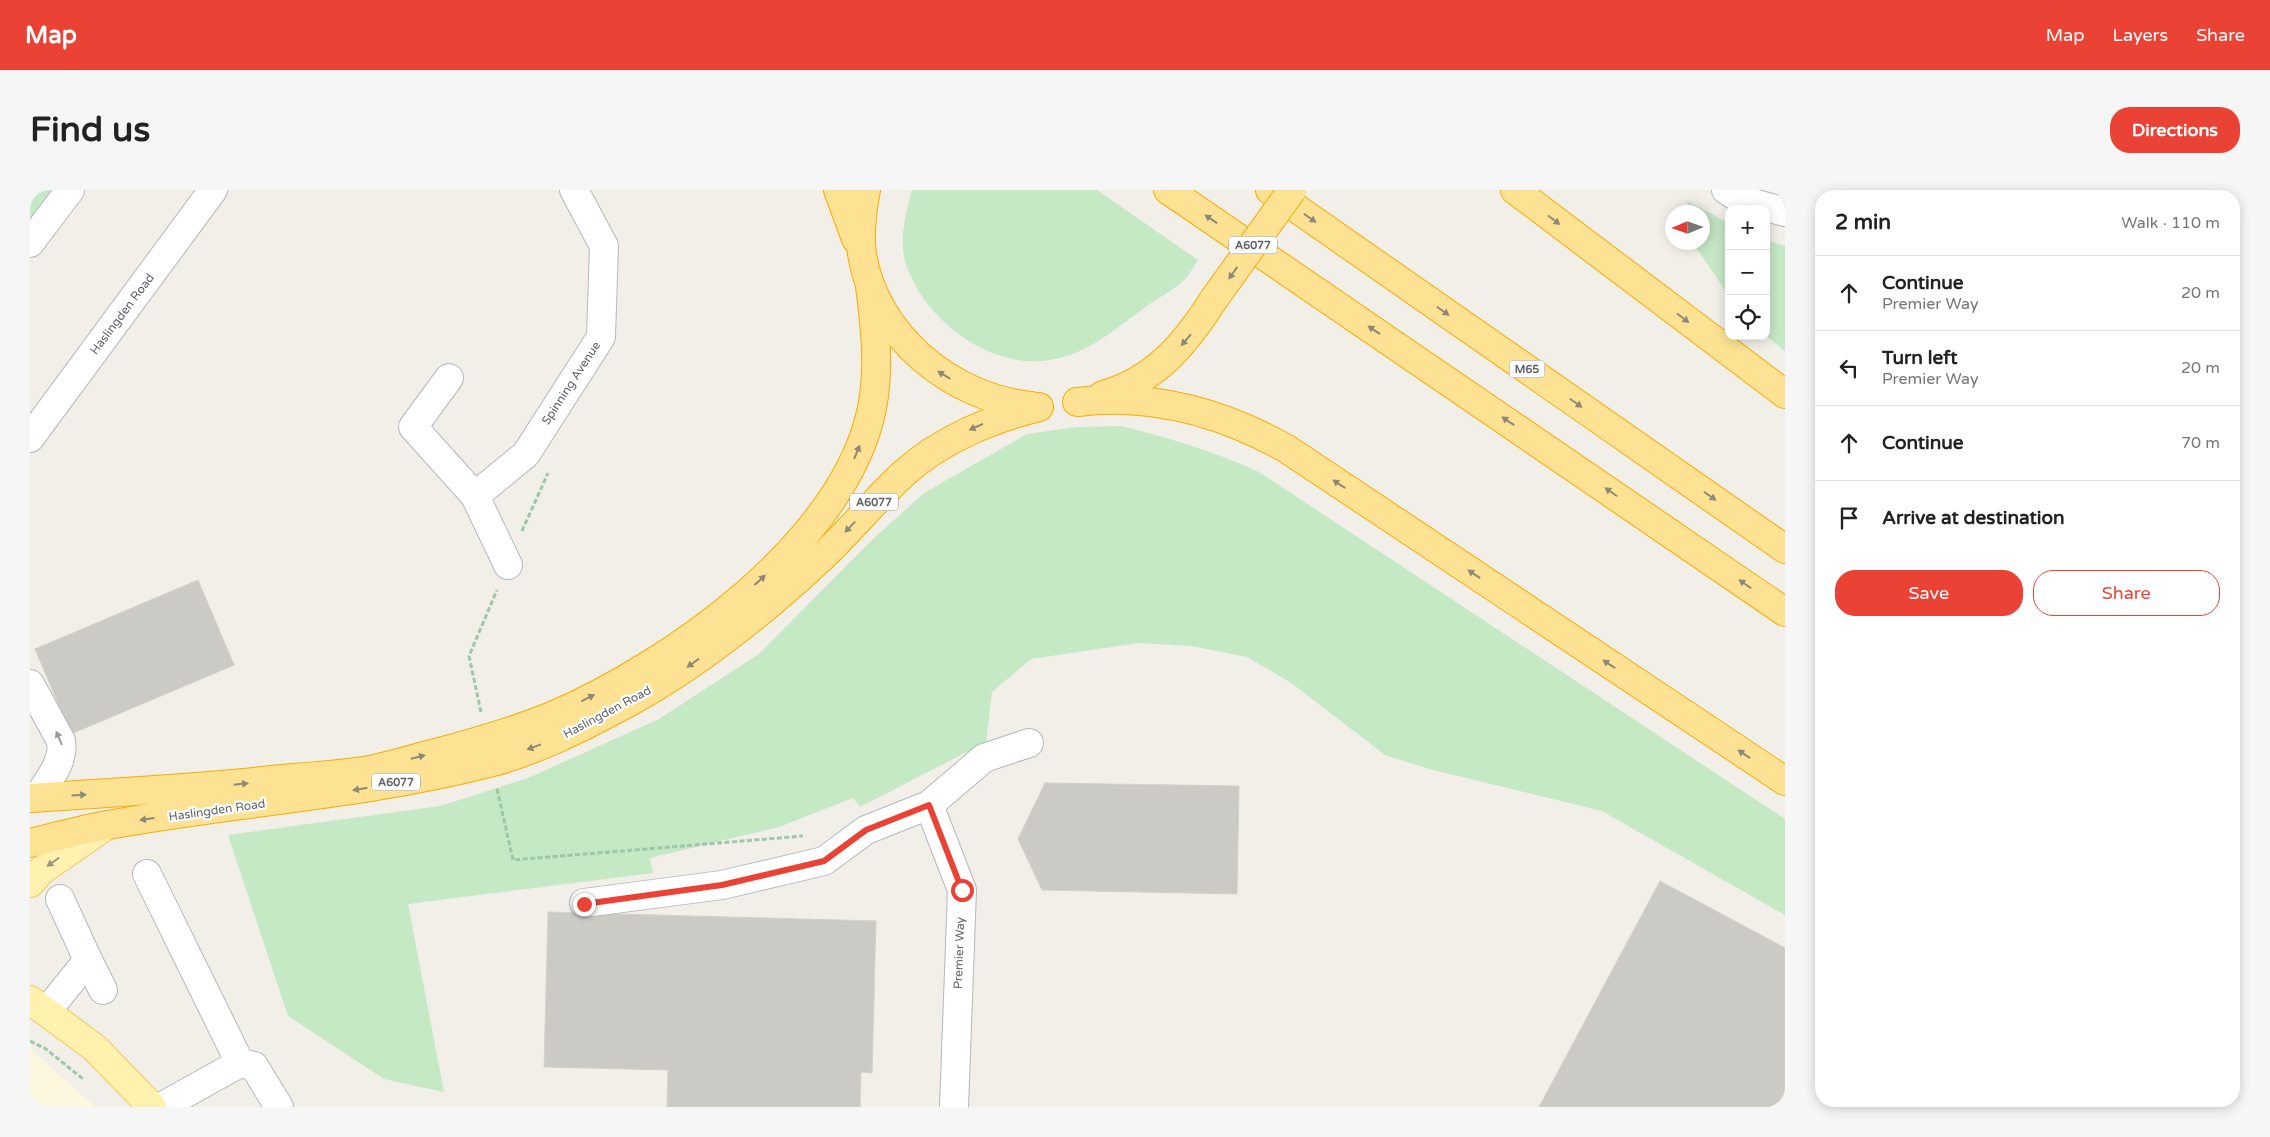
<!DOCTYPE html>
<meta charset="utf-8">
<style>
:root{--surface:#fff;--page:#f6f6f6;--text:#222;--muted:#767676;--line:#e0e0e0;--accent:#ea4335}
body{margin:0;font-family:"Varela Round",sans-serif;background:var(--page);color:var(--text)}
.controls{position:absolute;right:15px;top:15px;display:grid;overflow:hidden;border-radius:10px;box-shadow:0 2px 12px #0003}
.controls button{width:45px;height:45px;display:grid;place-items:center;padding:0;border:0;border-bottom:1px solid var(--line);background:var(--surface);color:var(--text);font:25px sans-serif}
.compass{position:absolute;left:1635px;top:15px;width:45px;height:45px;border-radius:50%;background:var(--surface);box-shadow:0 2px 12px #0003;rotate:268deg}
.stop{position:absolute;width:15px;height:15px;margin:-11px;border:4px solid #ea4335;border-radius:50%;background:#fff}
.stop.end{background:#ea4335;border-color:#fff;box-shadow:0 1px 5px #0008}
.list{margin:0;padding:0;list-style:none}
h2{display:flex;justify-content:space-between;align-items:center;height:65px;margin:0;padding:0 20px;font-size:21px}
h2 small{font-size:16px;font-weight:400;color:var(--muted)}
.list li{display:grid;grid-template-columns:32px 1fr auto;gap:15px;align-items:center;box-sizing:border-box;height:75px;padding:0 20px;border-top:1px solid var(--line)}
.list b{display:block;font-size:19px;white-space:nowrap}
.list p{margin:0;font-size:16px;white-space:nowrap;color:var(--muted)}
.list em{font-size:16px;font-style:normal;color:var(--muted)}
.actions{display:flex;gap:10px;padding:15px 20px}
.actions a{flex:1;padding:11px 0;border:1px solid var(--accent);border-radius:20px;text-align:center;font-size:18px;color:var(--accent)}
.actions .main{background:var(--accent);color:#fff}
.icon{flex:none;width:28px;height:28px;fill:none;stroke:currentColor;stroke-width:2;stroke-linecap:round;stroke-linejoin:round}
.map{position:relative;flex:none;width:1755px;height:917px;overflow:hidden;border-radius:20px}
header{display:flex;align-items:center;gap:30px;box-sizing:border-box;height:70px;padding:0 25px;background:var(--accent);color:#fff}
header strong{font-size:24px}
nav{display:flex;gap:28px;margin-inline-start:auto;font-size:18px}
.intro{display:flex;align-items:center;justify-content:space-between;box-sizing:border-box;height:120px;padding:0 30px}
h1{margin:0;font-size:35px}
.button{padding:12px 22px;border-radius:20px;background:var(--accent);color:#fff;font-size:18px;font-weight:700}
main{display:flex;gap:30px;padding:0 30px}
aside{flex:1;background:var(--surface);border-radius:20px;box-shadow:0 2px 12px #0003}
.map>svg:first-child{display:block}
.commercial{fill:#fef7e0}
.green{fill:#c5e8c5}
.building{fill:#cccac5;stroke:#d6d1c6}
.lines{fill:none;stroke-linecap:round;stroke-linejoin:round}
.minor-casing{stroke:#b5b8bc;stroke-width:30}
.major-casing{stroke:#f2c960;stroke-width:30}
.highway-casing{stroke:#f9ab00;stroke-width:30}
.path{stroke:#9cc7a9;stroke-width:3;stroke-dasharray:5 2.5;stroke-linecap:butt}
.minor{stroke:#fff;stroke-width:28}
.major{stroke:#fff2af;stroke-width:28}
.highway{stroke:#fde293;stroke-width:28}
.highway-bridge-casing{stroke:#f9ab00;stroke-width:30;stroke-linecap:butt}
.highway-bridge{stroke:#fde293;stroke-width:28}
.oneway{fill:#8e8975}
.oneway2{fill:#979a9d}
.oneway3{fill:#979581}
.route{stroke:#ea4335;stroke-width:6}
.labels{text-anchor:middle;stroke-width:4.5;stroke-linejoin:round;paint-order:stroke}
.shield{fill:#fff;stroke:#8f9295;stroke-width:1}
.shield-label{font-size:11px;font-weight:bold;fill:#5f6368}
.street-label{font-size:12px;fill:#5f6368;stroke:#fff}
</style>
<header>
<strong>Map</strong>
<nav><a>Map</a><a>Layers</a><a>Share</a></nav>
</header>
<div class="intro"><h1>Find us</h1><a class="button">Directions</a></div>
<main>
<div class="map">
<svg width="1755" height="917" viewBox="0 0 1755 917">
<rect width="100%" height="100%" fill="#f1efe8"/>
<polygon class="commercial" points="0,860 2,860 65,917 0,917"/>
<g class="green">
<polygon points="0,0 27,0 0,32"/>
<path d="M 882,0 L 1067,0 L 1168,70 C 1164,76 1160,84 1155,89 C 1146,98 1132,106 1121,113 C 1090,135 1059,164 1020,170 C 958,180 892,128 875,71 C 869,47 876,23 882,0 Z"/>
<polygon points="1657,11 1699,33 1699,106 1663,53 1672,52 1672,22 1659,22"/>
<polygon points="1736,50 1755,56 1755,161 1736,146"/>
<path d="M 1091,236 C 1139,248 1184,261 1229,282 L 1755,629 L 1755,725 L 1572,621 L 1399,579 L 1355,565 L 1260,492 L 1217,467 L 1161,456 L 1108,453 L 1001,469 L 962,502 L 956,552 L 830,617 L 823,608 L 749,637 L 620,668 L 623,683 L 378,714 L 414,902 L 354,889 L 258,826 L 198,645 L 410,616 L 498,588 L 629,529 L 729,464 L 842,350 L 894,303 L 997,244 L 1047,237 Z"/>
</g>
<g class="building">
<polygon points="168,390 204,475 41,544 5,459"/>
<polygon points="1015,593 1209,596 1207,704 1012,700 988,649"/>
<polygon points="1630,691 1755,758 1755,917 1509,917"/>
<polygon points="518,722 846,731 842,883 831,882 830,917 637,917 638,880 514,877"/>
</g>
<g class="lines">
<g class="minor-casing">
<g id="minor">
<polyline points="1696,0 1712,10 1755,22"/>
<polyline points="0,53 40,0"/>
<polyline points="419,188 383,237 445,306 478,375"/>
<polyline points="0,248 183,0"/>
<polyline points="445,306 496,264 571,147 574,56 544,0"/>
<path d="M 0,494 L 31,551 C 35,571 18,590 8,607"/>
<polyline points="899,615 932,700 924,917"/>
<polyline points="117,684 210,873 224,876 249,917"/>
<polyline points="554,713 692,695 794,671 836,640 899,615 954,568 999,553"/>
<polyline points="58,770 73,800"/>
<polyline points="17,821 58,770 30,709"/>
<polyline points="131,917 210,873"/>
</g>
</g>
<g class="major-casing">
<g id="major">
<polyline points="0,693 12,680 77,635"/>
<polyline points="0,810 65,858 122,917"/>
</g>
</g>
<g class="highway-casing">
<g id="highway">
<polyline points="808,0 826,49"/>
<path d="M 836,0 C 832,21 829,43 832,64 C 845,146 922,208 1001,216"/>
<polyline points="1138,0 1755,422"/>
<polyline points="1240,0 1755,359"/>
<polyline points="1485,0 1755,204"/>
<path d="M 1073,205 C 1125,191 1156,153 1184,109"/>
<path d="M 1047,212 C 1121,203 1193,223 1257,259 L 1755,591"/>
<path d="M 0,608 C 87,602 175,598 262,588 C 288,586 314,584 340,580 C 358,576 376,571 394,566 C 437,555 480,543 522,526 C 641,475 815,353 842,218 C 850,177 845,137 840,96"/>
<path d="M 0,653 C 26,647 52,639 78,635 C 204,612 334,605 459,573 C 506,561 551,538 594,515 C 665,477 731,424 790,369 C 819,342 844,311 873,284 C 912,249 959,230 1009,217"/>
</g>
</g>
<g class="path">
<polyline points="492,341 518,283"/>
<polyline points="451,522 439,466 467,400"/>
<polyline points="467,599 483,670 773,646"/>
<polyline points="0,851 16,859 53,889"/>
</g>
<use href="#minor" class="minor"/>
<use href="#major" class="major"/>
<use href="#highway" class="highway"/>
<g class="highway-bridge-casing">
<polyline id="highway-bridge" points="1184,109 1262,0"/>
</g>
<use href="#highway-bridge" class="highway-bridge"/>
</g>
<defs><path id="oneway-solid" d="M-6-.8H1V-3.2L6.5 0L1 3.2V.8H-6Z" transform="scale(1.25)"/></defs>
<g class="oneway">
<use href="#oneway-solid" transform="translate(1280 28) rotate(35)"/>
<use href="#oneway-solid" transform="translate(1181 29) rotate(-146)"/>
<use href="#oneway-solid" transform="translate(1524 30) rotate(37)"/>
<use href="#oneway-solid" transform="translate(1203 83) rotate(125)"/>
<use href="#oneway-solid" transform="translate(1413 121) rotate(35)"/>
<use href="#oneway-solid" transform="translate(1653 128) rotate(37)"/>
<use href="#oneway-solid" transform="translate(1344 140) rotate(-146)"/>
<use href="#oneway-solid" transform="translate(1156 150) rotate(131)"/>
<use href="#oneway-solid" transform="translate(914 185) rotate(-149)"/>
<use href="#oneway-solid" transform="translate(1546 213) rotate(35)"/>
<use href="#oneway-solid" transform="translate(1478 231) rotate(-146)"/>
<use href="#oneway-solid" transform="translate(946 237) rotate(156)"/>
<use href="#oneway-solid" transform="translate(827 262) rotate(-68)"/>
<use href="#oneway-solid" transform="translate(1309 294) rotate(-146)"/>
<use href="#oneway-solid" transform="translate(1581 302) rotate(-145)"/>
<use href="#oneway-solid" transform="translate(1680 306) rotate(35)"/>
<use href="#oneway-solid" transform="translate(820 337) rotate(134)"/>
<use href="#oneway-solid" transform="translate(1444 384) rotate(-146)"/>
<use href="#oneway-solid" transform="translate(730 390) rotate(-42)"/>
<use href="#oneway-solid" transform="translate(1715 394) rotate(-145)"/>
<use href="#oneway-solid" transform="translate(663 473) rotate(144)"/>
<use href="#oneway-solid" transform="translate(1579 474) rotate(-146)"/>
<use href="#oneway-solid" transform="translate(558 508) rotate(-27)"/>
<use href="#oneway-solid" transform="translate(504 557) rotate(160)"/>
<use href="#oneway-solid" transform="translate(1714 564) rotate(-146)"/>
<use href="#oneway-solid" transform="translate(388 567) rotate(-14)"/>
<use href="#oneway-solid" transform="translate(211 594) rotate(-6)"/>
<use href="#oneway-solid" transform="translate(330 599) rotate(170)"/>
<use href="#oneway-solid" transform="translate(49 605) rotate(-4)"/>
<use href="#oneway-solid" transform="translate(117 629) rotate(172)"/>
</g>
<use class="oneway2" href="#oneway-solid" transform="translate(29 548) rotate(-113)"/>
<use class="oneway3" href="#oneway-solid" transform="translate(23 672) rotate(145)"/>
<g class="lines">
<polyline class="route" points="554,714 692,695 794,671 836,640 899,615 932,700"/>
</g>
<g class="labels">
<g class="shield">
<rect x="1199" y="46.5" width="48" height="17" rx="4"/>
<rect x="1479.5" y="170.5" width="35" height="17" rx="4"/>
<rect x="820" y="303.5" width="48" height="17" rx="4"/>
<rect x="342" y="583.5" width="48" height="17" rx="4"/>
</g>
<g class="shield-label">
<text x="1223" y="59">A6077</text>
<text x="1497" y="183">M65</text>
<text x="844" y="316">A6077</text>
<text x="366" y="596">A6077</text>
</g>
<g class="street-label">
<text transform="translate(92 124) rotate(-53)" y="4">Haslingden Road</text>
<text transform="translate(541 193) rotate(-57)" y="4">Spinning Avenue</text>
<text transform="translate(577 522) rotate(-28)" y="4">Haslingden Road</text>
<text transform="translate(187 620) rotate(-8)" y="4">Haslingden Road</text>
<text transform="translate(929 763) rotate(-88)" y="4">Premier Way</text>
</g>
</g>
</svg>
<div class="controls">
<button>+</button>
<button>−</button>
<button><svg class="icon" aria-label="locate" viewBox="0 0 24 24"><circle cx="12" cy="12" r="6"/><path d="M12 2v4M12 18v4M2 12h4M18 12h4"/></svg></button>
</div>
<svg class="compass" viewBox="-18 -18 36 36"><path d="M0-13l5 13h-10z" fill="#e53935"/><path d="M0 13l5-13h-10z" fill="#767676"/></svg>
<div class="stop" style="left:932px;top:700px"></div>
<div class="stop end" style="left:554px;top:714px"></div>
</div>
<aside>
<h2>2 min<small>Walk · 110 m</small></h2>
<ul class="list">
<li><svg class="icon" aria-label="ahead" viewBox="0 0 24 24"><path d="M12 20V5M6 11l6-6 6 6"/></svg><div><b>Continue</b><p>Premier Way</p></div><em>20 m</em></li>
<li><svg class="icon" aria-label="left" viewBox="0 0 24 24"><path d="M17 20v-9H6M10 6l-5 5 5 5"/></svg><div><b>Turn left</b><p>Premier Way</p></div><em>20 m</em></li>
<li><svg class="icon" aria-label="ahead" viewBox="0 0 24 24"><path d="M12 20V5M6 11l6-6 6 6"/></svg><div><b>Continue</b></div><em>70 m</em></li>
<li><svg class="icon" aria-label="arrive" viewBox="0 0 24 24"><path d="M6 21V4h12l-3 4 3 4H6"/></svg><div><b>Arrive at destination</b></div></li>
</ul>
<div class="actions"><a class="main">Save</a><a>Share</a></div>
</aside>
</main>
